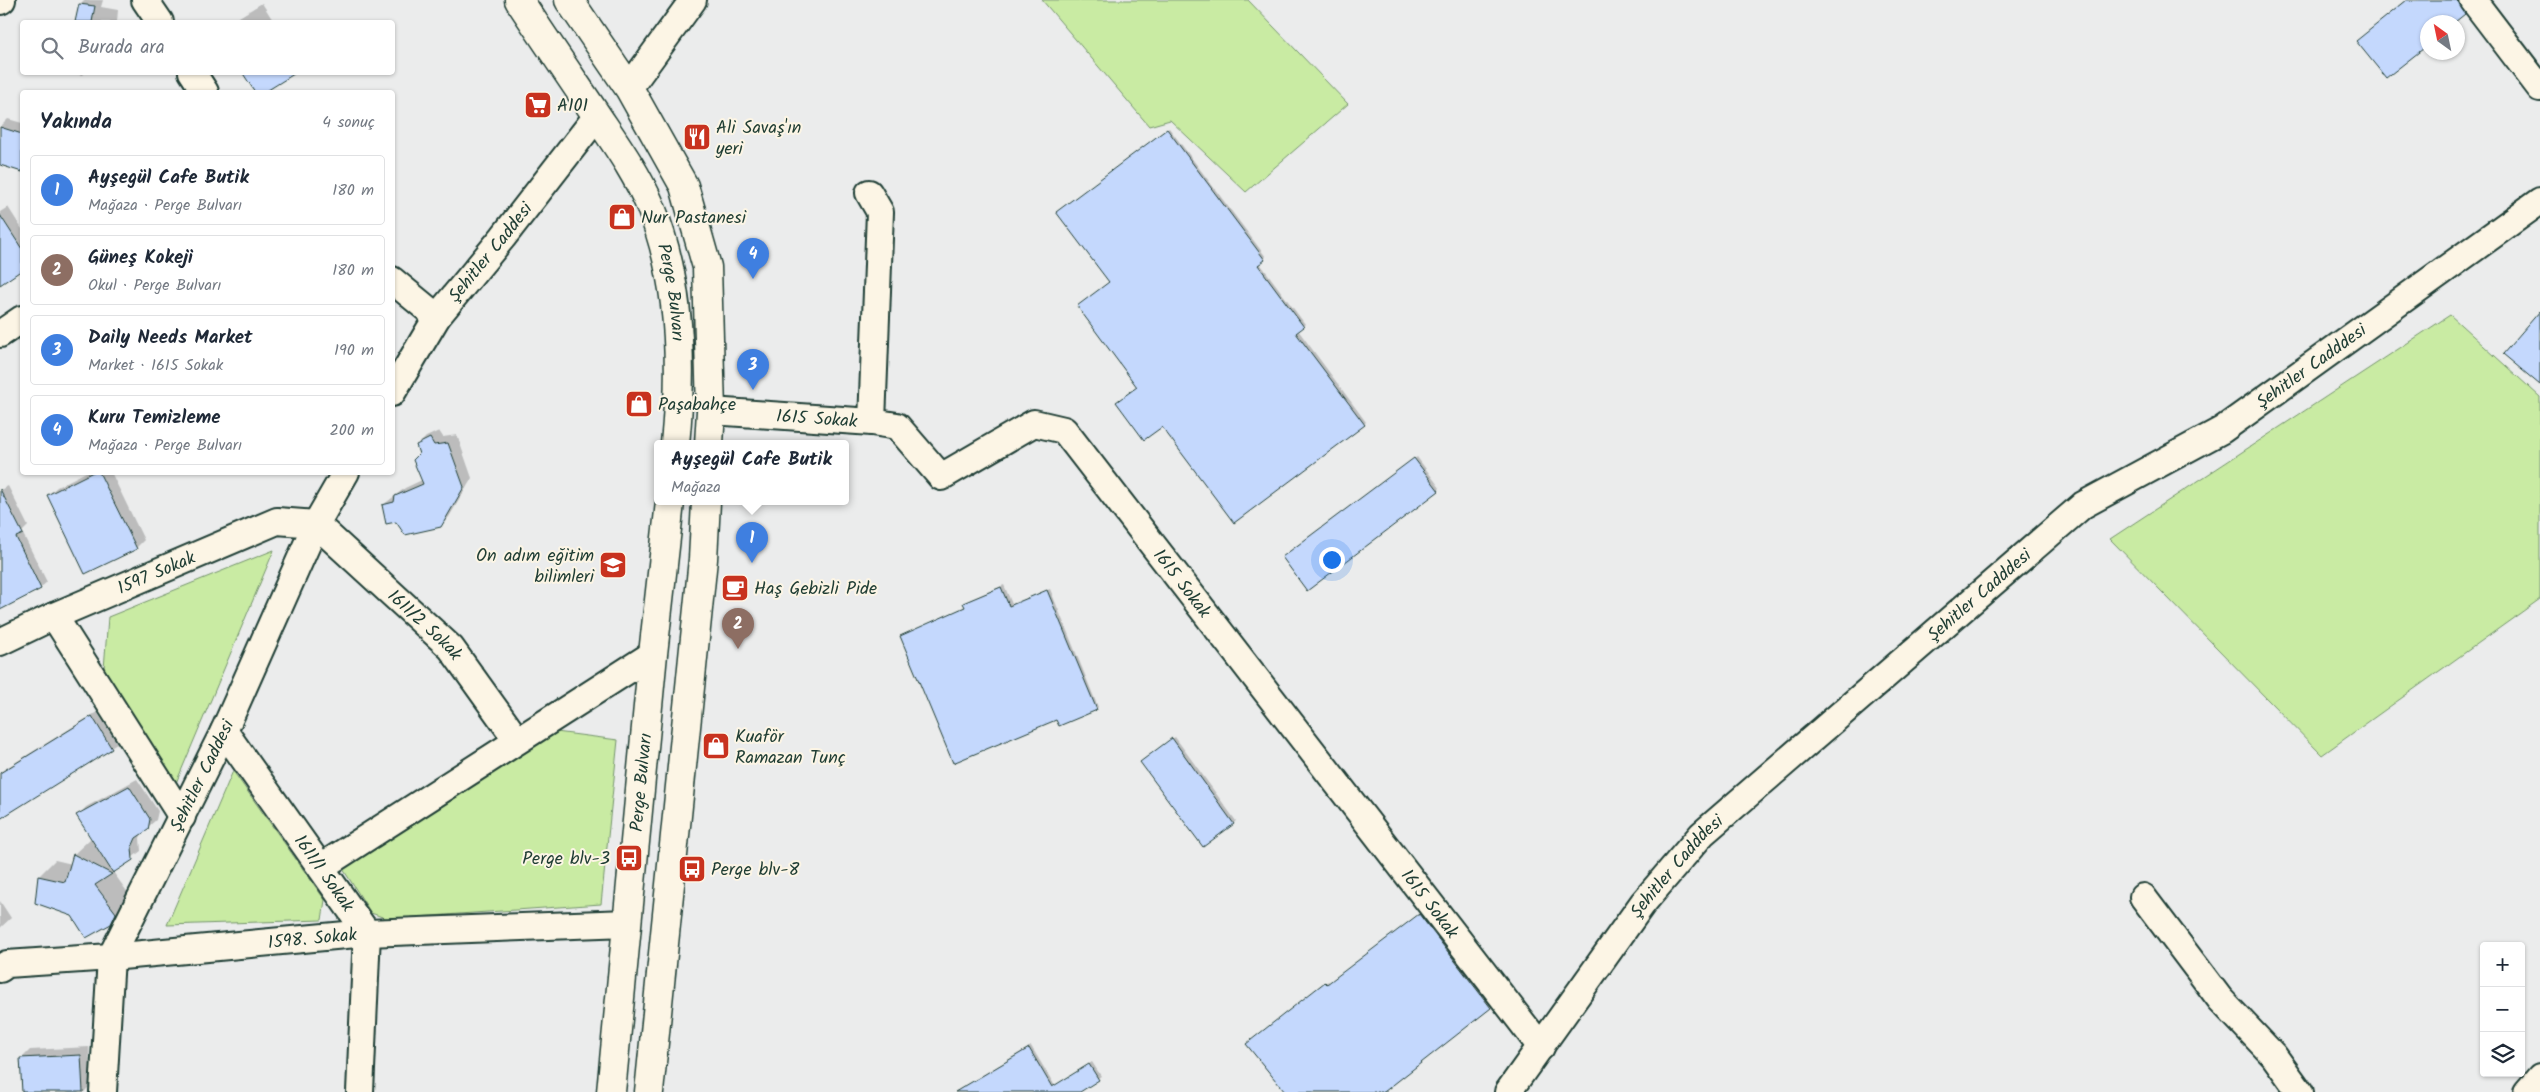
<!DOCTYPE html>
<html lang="tr">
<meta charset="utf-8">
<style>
:root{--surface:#fff;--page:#f6f6f7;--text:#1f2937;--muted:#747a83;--line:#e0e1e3;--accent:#b45309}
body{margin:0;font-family:Kalam,sans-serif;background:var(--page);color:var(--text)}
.controls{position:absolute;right:15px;bottom:15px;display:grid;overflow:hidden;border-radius:5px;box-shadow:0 1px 4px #0004}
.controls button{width:45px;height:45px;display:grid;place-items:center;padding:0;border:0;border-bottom:1px solid var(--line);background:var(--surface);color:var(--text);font:25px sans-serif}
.compass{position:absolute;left:2420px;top:15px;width:45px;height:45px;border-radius:50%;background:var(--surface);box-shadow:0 1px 4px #0004;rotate:327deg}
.you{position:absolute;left:1331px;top:559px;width:18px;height:18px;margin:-12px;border:4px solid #fff;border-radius:50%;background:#1a73e8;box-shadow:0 0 0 8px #1a73e833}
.badge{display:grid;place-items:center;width:32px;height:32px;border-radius:50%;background:var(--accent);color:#fff;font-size:16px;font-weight:700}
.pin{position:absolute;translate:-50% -41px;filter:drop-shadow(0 1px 2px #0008)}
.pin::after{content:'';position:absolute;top:26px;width:18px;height:15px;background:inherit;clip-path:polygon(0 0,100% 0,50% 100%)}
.popup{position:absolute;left:654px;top:440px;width:195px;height:65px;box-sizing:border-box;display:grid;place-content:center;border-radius:5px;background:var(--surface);filter:drop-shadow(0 1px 4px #0005);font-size:16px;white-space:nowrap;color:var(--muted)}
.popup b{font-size:19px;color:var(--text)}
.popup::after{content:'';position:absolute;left:50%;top:100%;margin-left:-10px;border:10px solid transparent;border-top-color:var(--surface)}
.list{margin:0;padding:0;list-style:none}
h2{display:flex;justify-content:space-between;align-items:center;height:65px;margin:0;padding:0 20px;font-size:21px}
h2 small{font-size:16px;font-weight:400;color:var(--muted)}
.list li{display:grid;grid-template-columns:32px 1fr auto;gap:15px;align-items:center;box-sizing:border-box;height:70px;margin:0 10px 10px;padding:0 10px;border:1px solid var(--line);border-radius:5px}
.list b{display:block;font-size:19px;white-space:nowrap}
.list p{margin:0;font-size:16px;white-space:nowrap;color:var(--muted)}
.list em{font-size:16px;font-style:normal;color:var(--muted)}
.icon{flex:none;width:28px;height:28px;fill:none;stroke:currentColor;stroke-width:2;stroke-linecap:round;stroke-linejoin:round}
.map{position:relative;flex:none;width:2540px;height:1092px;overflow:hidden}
.search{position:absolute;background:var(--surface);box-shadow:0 1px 4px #0004;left:20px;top:20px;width:375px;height:55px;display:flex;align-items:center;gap:12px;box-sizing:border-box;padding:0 18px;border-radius:5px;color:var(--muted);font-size:19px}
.panel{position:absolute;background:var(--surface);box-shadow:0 1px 4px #0004;left:20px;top:90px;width:375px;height:385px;border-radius:5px}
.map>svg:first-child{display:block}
.green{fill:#c9eba3;stroke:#74946c}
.shadow{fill:#0003}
.building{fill:#c4d8fd;stroke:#1f3d34}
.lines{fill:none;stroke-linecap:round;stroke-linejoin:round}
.minor-casing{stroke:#1f3d34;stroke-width:30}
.major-casing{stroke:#1f3d34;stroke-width:31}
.minor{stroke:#fcf5e5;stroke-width:26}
.major{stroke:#fcf5e5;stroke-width:28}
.labels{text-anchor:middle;stroke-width:4;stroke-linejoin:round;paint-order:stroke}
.poi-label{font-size:18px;fill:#1f3d34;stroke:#fcf5e5;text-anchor:start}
.street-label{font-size:18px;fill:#1f3d34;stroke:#fcf5e5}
</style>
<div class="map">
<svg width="2540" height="1092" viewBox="0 0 2540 1092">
<rect width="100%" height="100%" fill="#ebecec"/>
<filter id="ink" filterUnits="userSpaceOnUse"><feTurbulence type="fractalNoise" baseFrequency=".02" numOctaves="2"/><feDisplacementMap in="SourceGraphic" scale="10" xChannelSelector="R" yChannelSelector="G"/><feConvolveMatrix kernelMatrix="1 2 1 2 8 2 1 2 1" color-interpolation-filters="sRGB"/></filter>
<g filter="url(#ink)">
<g class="green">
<polygon points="1042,0 1248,0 1348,104 1246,192 1170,120 1149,126"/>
<polygon points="2450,315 2540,397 2540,599 2322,755 2110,539"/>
<polygon points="274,550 176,783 104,669 108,617"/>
<polygon points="556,732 618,740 601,904 388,919 371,913 343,869"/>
<polygon points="233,771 325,900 322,920 167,925"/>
</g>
<g class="shadow">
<polygon points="84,0 103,0 101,7 118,10 117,22 76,22 80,4"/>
<polygon points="2406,0 2470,0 2473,5 2453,22 2428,22 2358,41"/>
<polygon points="262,3 274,22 231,22"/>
<polygon points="68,72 84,72 82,75"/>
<polygon points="8,119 22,123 22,171 0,163 0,127"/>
<polygon points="1169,128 1266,257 1259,262 1305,324 1298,330 1366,422 1364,424 1139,386 1110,282 1060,210"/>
<polygon points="8,207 22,229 22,269 1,283 0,212"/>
<polygon points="439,431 443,437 457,435 472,478 449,517 441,526 383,505 405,488 422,480 417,446 426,437"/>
<polygon points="1417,457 1440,488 1438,490 1286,555"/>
<polygon points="86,472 111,472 144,540 136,548 48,495 57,487"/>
<polygon points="8,486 28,526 22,532 47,582 40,588 0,608 0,490"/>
<polygon points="1004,585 1012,604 1050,589 1098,707 1096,709 1057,718 902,637 966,606 965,603 967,601"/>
<polygon points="97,712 117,743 1,817 0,772"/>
<polygon points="1175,737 1236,821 1203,845 1144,759"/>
<polygon points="137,779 158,811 156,820 142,832 140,838 141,851 113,872 131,897 126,907 110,923 72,915 36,902 39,876 55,860 72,864 74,854 90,839 94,841 78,816 86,807"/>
<polygon points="0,901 11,918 0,928"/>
<polygon points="1422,913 1493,1004 1382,1092 1286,1092 1250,1042 1328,981 1330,983"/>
<polygon points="1031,1046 1055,1086 1092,1062 1101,1076 1077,1092 955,1092"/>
<polygon points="89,1047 91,1085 84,1092 23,1092 22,1058 30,1050"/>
</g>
<g class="building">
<polygon points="2407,0 2458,0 2465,14 2455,22 2428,22 2428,45 2386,78 2356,41"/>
<polygon points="79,4 95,6 92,22 75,22"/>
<polygon points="242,72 297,72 265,92 255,92"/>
<polygon points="0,127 22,134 22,172 0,165"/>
<polygon points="1167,129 1265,260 1258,265 1304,327 1296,333 1365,425 1234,523 1162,427 1144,440 1116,402 1137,387 1077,306 1109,282 1056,212"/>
<polygon points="0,215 22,249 22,270 0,285"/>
<polygon points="2540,311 2540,385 2503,354"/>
<polygon points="430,438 434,445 448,443 464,487 441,527 405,535 396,522 386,524 382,505 394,502 395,496 423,484 413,460 419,454 416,445"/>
<polygon points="1414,458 1439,491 1307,591 1282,557"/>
<polygon points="93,472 99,472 137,549 85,574 47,495"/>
<polygon points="0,489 23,534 16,537 41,589 0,610"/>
<polygon points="1001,587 1009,606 1047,590 1097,710 1059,726 1056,720 953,763 900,636 965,607 963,603"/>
<polygon points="92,716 112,749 0,819 0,773"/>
<polygon points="1172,738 1234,824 1203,847 1140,762"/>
<polygon points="129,786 150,819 148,830 136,838 132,847 133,860 113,873 76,815"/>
<polygon points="73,854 112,874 95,885 116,913 111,924 86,938 72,916 35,903 38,876 65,882"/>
<polygon points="1419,914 1491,1008 1384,1092 1285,1092 1246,1044 1325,982 1327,984"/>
<polygon points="1029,1048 1052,1087 1089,1064 1099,1080 1080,1092 955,1092"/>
<polygon points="81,1055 83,1092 22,1092 20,1058"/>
</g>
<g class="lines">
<g class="minor-casing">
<g id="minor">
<polyline points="145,0 160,22"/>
<polyline points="2473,0 2540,88"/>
<polyline points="0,1 2,0"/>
<polyline points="192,72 205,92"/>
<polyline points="629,88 693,0"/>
<polyline points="869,193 880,212 872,422"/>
<polyline points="392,280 437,317"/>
<polyline points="0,334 22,319"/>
<path id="s1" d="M 392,393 L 437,317 L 503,237 L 597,116"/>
<path id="s2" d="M 711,411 L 872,422 L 897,426 L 941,477 L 1034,423 L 1064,430 L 1541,1047"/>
<polyline points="54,616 182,817"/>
<path id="s3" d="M 0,642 L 54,616 L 277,521 L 316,524 L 451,648 L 517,740"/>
<path id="s4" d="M 224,731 L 367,933 L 360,1092"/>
<polyline points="321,867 653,654"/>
<polyline points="2143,897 2220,999 2274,1056 2300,1092"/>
<path id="s5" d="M 0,969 L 7,964 L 111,957 L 367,933 L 627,923"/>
<path id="s6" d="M 103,1092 L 111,957 L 224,731 L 316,524 L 346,472"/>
<path id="s7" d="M 1508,1092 L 1643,903 L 1702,834 L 2083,505 L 2222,430 L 2540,201"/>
<polyline points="2527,1092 2540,1077"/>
</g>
</g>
<g class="major-casing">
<g id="major">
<path id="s8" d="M 519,0 C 544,38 570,76 595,113 C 615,143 636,172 650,205 C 681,280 683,364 675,444"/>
<polyline points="569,0 629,88 684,186 707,267 711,411 709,444"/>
<path id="s9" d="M 611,1092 L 653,654 L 670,502"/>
<polyline points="649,1092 703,559 706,502"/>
</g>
</g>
<use href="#minor" class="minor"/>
<use href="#major" class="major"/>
</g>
</g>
<defs>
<g id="supermarket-square" transform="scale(1.4375)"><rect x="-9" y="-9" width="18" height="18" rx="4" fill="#c8321e" stroke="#fcf5e5"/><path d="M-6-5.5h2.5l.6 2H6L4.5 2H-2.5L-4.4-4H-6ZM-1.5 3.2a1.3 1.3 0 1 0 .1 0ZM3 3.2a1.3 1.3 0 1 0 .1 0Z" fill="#fff"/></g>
<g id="restaurant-square" transform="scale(1.4375)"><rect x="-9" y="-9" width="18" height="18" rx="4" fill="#c8321e" stroke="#fcf5e5"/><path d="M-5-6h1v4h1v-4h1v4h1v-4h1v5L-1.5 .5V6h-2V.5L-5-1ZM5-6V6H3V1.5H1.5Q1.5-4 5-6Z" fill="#fff"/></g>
<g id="shop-square" transform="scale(1.4375)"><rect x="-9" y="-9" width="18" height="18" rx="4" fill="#c8321e" stroke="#fcf5e5"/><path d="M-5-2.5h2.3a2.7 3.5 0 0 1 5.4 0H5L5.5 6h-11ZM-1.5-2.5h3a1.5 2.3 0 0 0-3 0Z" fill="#fff"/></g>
<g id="school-square" transform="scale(1.4375)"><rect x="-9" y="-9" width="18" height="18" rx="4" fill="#c8321e" stroke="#fcf5e5"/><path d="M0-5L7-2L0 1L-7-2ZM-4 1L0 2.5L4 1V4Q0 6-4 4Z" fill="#fff"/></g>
<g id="cafe-square" transform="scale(1.4375)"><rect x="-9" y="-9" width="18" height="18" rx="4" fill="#c8321e" stroke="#fcf5e5"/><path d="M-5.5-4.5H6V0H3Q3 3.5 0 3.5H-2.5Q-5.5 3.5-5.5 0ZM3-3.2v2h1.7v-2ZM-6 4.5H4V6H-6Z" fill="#fff"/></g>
<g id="bus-square" transform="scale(1.4375)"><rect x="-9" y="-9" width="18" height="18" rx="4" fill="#c8321e" stroke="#fcf5e5"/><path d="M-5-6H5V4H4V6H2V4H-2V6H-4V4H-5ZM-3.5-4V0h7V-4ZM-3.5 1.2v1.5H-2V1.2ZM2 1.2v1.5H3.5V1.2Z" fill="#fff"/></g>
</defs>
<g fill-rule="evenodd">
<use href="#supermarket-square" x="538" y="105"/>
<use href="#restaurant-square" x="697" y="137"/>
<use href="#shop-square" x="622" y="217"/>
<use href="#shop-square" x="639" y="404"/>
<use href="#school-square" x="613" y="565"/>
<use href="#cafe-square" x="735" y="588"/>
<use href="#shop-square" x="716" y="746"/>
<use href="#bus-square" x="629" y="858"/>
<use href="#bus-square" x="692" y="869"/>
</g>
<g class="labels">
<g class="poi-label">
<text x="557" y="111">A101</text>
<text x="716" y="133">Ali Savaş'ın<tspan x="716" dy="21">yeri</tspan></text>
<text x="641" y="223">Nur Pastanesi</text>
<text x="658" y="410">Paşabahçe</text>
<text x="594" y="561" text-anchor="end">On adım eğitim<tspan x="594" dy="21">bilimleri</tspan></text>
<text x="754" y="594">Haş Gebizli Pide</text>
<text x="735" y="742">Kuaför<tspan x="735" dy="21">Ramazan Tunç</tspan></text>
<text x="610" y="864" text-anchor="end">Perge blv-3</text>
<text x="711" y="875">Perge blv-8</text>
</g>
<g class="street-label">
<text dy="6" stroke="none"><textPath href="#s1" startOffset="172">Şehitler Caddesi</textPath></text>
<text dy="6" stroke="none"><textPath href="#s8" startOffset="334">Perge Bulvarı</textPath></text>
<text dy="6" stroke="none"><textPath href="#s7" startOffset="1094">Şehitler Cadddesi</textPath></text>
<text dy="6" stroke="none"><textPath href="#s2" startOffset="106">1615 Sokak</textPath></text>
<text dy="6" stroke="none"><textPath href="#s3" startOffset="171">1597 Sokak</textPath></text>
<text dy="6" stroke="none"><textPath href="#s2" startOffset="586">1615 Sokak</textPath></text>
<text dy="6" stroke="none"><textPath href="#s7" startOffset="689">Şehitler Cadddesi</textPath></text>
<text dy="6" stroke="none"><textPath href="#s3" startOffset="490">1611/2 Sokak</textPath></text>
<text dy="6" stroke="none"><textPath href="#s6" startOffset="338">Şehitler Caddesi</textPath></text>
<text dy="6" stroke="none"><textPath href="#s9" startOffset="311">Perge Bulvarı</textPath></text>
<text dy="6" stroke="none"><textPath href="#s7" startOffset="282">Şehitler Cadddesi</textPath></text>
<text dy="6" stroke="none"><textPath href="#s4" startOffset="174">1611/1 Sokak</textPath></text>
<text dy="6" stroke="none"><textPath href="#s2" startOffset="991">1615 Sokak</textPath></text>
<text dy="6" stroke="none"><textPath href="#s5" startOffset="315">1598. Sokak</textPath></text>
</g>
</g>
</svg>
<div class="controls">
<button>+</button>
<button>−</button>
<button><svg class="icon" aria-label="layers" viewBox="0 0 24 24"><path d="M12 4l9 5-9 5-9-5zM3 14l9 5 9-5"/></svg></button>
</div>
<svg class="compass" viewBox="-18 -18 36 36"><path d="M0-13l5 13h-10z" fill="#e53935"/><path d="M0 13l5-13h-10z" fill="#747a83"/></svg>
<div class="you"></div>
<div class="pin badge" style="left:752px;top:563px;background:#3f7fe0">1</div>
<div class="popup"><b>Ayşegül Cafe Butik</b>Mağaza</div>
<div class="pin badge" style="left:738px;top:649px;background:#8d6e63">2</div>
<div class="pin badge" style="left:753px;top:390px;background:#3f7fe0">3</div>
<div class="pin badge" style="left:753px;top:279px;background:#3f7fe0">4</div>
<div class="search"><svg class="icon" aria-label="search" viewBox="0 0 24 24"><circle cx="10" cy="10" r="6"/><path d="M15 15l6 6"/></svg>Burada ara</div>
<section class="panel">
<h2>Yakında<small>4 sonuç</small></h2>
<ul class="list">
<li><span class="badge" style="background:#3f7fe0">1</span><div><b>Ayşegül Cafe Butik</b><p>Mağaza · Perge Bulvarı</p></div><em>180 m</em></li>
<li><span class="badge" style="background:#8d6e63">2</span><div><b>Güneş Kokeji</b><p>Okul · Perge Bulvarı</p></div><em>180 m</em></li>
<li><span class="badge" style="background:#3f7fe0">3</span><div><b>Daily Needs Market</b><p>Market · 1615 Sokak</p></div><em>190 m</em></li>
<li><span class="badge" style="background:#3f7fe0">4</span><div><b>Kuru Temizleme</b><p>Mağaza · Perge Bulvarı</p></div><em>200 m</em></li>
</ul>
</section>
</div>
